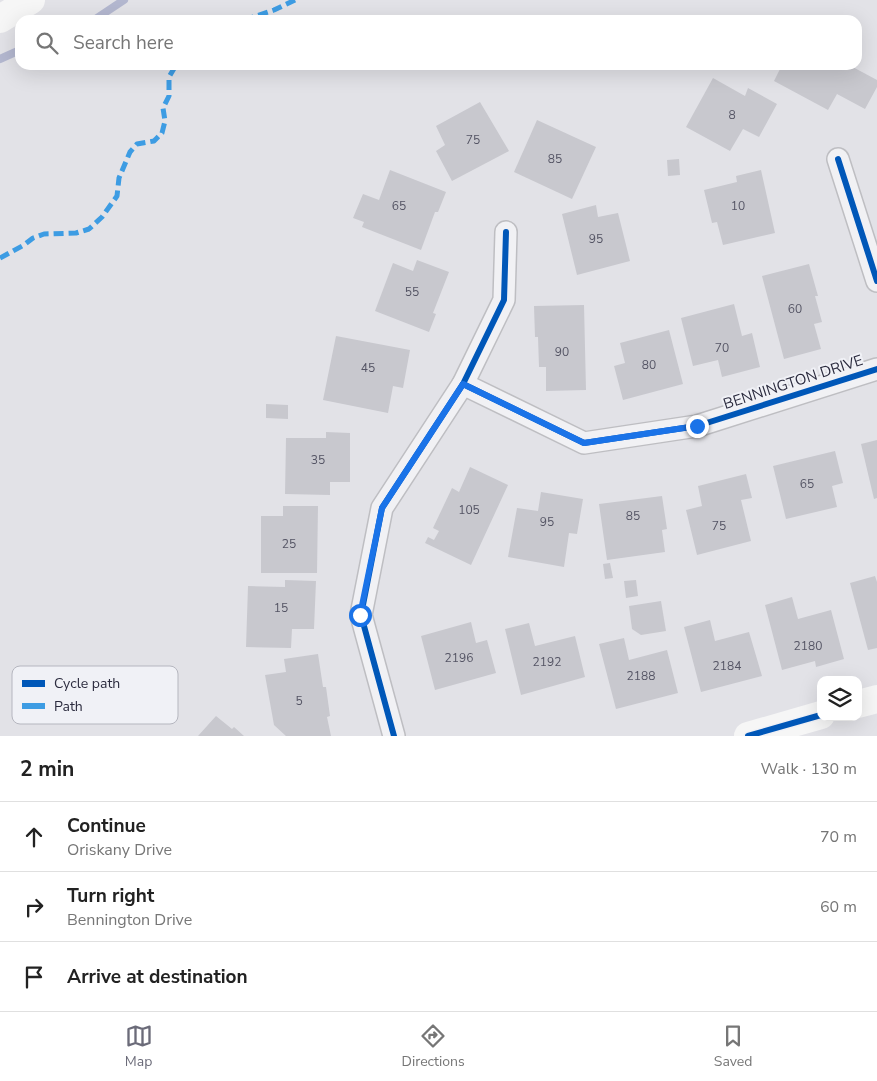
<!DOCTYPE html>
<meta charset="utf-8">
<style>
:root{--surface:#fff;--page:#f2f2f2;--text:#222;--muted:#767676;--line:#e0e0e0;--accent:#6b6b79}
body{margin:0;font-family:"Nunito Sans",sans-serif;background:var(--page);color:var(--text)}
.controls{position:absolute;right:15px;bottom:15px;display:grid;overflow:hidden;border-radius:10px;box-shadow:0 5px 20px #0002}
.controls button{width:45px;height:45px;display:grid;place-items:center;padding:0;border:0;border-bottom:1px solid var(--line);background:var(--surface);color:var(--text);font:25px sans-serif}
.stop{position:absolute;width:15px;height:15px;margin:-11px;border:4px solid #1a73e8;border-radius:50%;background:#fff}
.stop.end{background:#1a73e8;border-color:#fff;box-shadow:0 1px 5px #0008}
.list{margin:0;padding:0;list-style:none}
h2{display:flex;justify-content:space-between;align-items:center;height:65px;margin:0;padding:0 20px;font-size:21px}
h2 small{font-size:16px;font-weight:400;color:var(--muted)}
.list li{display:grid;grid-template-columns:32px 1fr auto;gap:15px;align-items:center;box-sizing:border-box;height:70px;padding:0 20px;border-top:1px solid var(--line)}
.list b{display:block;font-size:19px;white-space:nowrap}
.list p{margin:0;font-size:16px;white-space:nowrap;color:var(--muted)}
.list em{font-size:16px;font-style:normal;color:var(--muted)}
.icon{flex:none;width:28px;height:28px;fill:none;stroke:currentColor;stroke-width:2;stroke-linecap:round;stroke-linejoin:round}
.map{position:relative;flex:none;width:877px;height:736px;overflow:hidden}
.search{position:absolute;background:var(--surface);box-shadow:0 5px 20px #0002;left:15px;right:15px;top:15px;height:55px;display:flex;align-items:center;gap:12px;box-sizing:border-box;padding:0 18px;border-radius:15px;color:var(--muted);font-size:19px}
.sheet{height:275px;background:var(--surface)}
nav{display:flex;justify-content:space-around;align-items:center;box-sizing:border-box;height:70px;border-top:1px solid var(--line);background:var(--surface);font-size:14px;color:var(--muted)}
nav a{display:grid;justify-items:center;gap:2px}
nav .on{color:var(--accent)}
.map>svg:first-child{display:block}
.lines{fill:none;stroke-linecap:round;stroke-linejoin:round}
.stream{stroke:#b3b7cf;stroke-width:8}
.building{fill:#c8c8ce}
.street-casing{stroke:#bebec2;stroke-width:24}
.street{stroke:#f1f1f4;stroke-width:21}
.secondary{stroke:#f6f6f6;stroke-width:28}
.quiet{stroke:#3d9ce3;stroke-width:5;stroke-dasharray:10 5;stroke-linecap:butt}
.cycleway-casing{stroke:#f0f1f6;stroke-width:9}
.cycleway{stroke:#0057b8;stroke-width:6}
.route{stroke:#1a73e8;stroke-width:6}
.labels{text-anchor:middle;stroke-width:4;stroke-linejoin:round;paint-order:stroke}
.number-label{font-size:12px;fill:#545464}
.street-label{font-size:15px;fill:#2b2b3e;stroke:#f0f1f6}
.key{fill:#f0f1f6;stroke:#b5b6bf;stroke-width:1}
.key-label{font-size:14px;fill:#2b2b3e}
</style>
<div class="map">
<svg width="877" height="736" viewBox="0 0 877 736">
<rect width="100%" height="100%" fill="#e2e2e7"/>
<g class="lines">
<g class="stream">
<polyline points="94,20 124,0"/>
<polyline points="0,59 20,50"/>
</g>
</g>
<g class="building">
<polygon points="782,65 849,65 877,80 877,87 865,109 837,94 828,110 774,81"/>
<polygon points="713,78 745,96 748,88 777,104 759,137 743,129 730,151 686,127"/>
<polygon points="480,102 509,151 452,181 436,151 445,145 436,126"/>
<polygon points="537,120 596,147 572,199 514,172"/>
<polygon points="679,159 680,175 668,176 667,160"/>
<polygon points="390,170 446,192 438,212 435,212 421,250 362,227 364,222 353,218 363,194 379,200"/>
<polygon points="761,170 775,233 723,245 717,222 712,223 704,190 737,182 736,176"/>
<polygon points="596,205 598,217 618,213 630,261 577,275 562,214"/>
<polygon points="417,260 449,272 433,313 436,314 429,332 375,311 393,263 413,271"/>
<polygon points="809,264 818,296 815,296 822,322 814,324 821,349 784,359 762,276"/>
<polygon points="734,304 742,336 752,333 760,367 722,377 718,360 693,366 681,318"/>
<polygon points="584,305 586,390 546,391 546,367 539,367 538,337 535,337 534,306"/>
<polygon points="669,330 683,384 623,400 614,366 625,363 620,343"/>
<polygon points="336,336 410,350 403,388 393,386 388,413 323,400"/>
<polygon points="266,404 288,405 288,419 266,418"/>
<polygon points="326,432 350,433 350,482 330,482 330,495 285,494 286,438 326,438"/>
<polygon points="877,440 877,498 874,499 861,444"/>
<polygon points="835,451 843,483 832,486 837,507 786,519 773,466"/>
<polygon points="470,467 508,485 471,565 425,543 428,537 434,540 439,531 433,528 452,488 459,492"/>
<polygon points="746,474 752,498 741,500 751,541 697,555 686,510 702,506 698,486"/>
<polygon points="541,492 583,499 577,534 569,533 564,567 508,557 517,508 538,511"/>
<polygon points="662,496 667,529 662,530 665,552 607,560 599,504"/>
<polygon points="283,506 318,506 317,573 261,573 261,516 283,516"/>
<polygon points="610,563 613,578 605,579 603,564"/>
<polygon points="875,576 877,582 877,648 868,650 850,583"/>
<polygon points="285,580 316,581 314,629 292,629 291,648 246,647 248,586 285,587"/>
<polygon points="636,580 638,596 626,598 624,581"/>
<polygon points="792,597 798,619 831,610 844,659 816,667 815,661 782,670 765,605"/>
<polygon points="661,601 666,631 641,635 632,629 629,606"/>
<polygon points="710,620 715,641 749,632 762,676 701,692 684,627"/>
<polygon points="471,622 476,643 487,640 496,673 435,690 421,636"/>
<polygon points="529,623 535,646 575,636 585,677 521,695 505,629"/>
<polygon points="624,638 629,660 667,650 678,693 616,709 599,644"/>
<polygon points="318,654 323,687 326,687 330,716 327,717 331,736 286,736 274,725 265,675 286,672 284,659"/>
<polygon points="216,716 232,729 234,727 244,736 198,736"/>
</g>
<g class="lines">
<g class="street-casing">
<g id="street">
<polyline points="838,159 877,281"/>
<polyline points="463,384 584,443 697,426 877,369"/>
<polyline points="394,736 361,615 382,508 463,384 504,300 506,232"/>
</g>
</g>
<use href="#street" class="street"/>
<g class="secondary">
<polyline points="0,19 31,0"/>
<polyline points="858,704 877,699"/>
<polyline points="748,736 821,715"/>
</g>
<g class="quiet">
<polyline points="244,20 274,10 295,0"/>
<polyline points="0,258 24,245 33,238 44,234 76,233 89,229 102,217 117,196 119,178 130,152 137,144 154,141 162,133 165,121 163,108 169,96 169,77 176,65"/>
</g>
<g class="cycleway-casing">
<g id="cycleway">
<polyline points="838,159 877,281"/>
<polyline points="463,384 584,443 697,426 877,369"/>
<polyline points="394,736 361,615 382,508 463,384 504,300 506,232"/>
<polyline points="748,736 821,715"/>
</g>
</g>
<use href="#cycleway" class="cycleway"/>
</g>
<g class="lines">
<polyline class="route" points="360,615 382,508 463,384 584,443 697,426"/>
</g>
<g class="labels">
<g class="number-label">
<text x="732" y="119">8</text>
<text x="473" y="144">75</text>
<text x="555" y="163">85</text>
<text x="399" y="210">65</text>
<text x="738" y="210">10</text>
<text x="596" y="243">95</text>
<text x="412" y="296">55</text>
<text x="795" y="313">60</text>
<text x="722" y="352">70</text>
<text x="562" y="356">90</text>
<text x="649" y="369">80</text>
<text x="368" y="372">45</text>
<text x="318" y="464">35</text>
<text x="807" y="488">65</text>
<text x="469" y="514">105</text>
<text x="633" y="520">85</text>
<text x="547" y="526">95</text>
<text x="719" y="530">75</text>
<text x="289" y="548">25</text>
<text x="281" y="612">15</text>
<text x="808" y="650">2180</text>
<text x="459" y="662">2196</text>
<text x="547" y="666">2192</text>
<text x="727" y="670">2184</text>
<text x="641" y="680">2188</text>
<text x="299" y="705">5</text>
</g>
<g class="street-label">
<text transform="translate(793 382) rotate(-18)" y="5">BENNINGTON DRIVE</text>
</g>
</g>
<rect x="12" y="666" width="166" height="58" rx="8" class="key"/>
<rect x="22" y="680" width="23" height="7" fill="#0057b8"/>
<rect x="22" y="703" width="23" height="6" fill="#3d9ce3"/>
<g class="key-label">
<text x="54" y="688">Cycle path</text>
<text x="54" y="711">Path</text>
</g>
</svg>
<div class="controls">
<button><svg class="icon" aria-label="layers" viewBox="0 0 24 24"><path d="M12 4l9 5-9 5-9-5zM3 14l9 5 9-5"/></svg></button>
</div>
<div class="stop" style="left:360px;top:615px"></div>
<div class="stop end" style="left:697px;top:426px"></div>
<div class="search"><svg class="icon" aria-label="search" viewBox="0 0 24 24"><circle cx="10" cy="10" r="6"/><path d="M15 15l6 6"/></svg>Search here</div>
</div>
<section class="sheet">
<h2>2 min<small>Walk · 130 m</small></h2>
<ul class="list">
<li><svg class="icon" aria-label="ahead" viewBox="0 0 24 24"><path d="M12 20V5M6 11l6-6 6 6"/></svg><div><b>Continue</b><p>Oriskany Drive</p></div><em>70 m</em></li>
<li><svg class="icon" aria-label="right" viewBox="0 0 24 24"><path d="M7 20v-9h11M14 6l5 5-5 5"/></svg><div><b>Turn right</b><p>Bennington Drive</p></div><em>60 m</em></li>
<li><svg class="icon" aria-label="arrive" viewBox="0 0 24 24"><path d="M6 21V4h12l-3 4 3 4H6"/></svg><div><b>Arrive at destination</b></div></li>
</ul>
</section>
<nav>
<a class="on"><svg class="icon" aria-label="map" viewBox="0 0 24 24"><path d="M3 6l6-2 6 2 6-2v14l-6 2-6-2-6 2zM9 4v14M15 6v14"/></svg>Map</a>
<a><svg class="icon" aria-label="directions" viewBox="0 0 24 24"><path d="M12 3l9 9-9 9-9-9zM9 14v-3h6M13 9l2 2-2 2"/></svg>Directions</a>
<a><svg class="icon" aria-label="saved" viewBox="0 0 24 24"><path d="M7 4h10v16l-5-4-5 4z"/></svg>Saved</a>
</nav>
